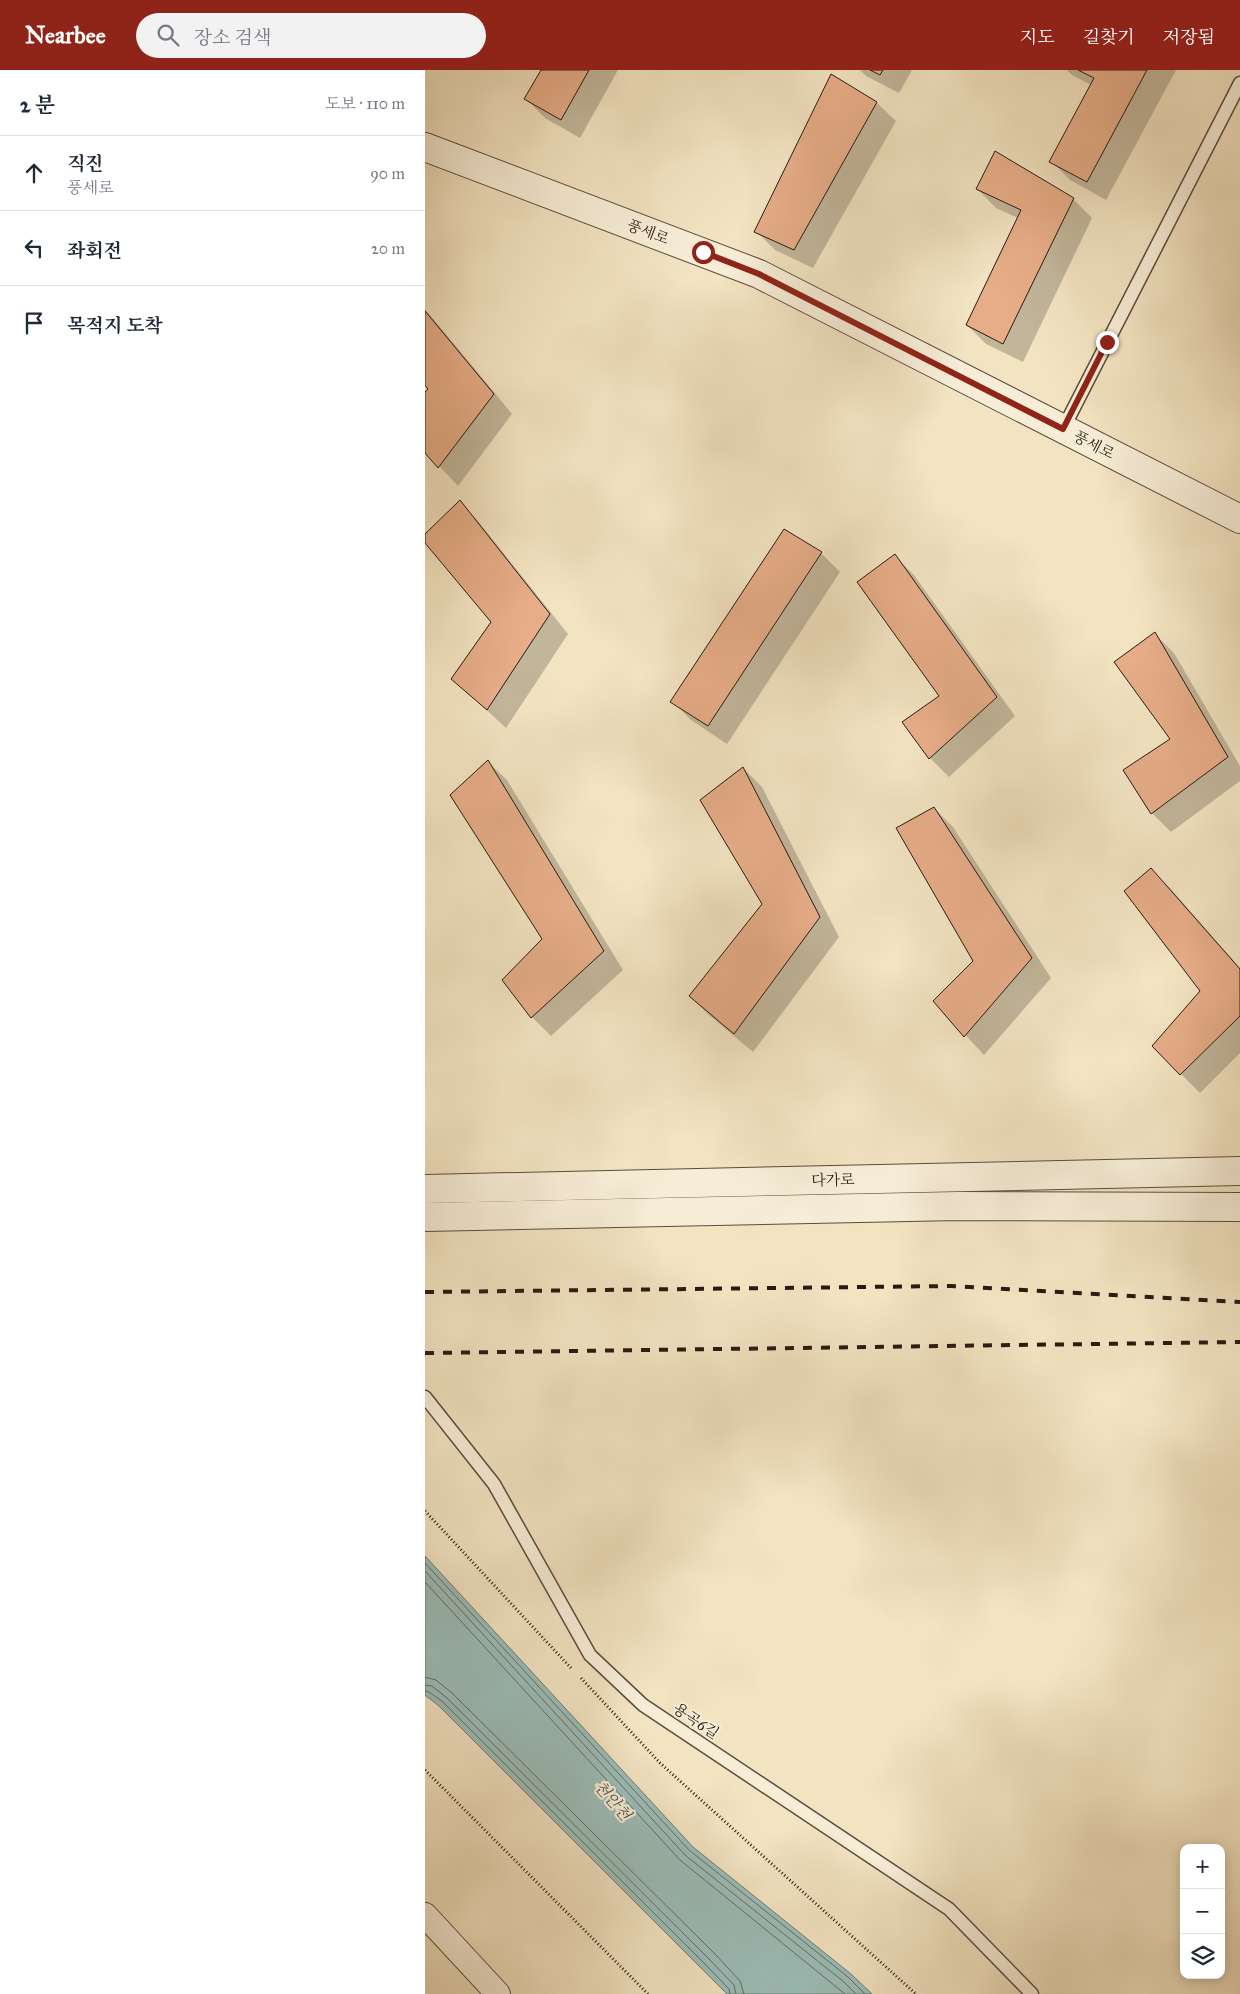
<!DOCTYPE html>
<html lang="ko">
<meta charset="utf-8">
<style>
:root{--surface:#fff;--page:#f2f2f3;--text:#1f2937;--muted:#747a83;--line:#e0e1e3;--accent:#8f2418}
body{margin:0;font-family:"IM FELL Great Primer","Noto Serif KR",serif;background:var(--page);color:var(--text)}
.controls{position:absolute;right:15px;bottom:15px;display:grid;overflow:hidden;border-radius:10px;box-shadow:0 2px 12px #0003}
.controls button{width:45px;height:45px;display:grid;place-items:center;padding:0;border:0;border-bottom:1px solid var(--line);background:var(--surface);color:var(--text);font:25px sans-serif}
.stop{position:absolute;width:15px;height:15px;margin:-11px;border:4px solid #8f2418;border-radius:50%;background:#fff}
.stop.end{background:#8f2418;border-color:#fff;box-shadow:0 1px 5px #0008}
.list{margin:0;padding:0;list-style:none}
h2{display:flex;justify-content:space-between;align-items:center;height:65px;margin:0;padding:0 20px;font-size:21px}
h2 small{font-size:16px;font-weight:400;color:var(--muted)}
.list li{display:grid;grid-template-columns:32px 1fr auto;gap:15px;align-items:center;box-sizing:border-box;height:75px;padding:0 20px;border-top:1px solid var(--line)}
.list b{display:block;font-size:19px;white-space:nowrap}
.list p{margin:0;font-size:16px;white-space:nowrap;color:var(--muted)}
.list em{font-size:16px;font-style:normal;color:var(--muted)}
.icon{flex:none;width:28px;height:28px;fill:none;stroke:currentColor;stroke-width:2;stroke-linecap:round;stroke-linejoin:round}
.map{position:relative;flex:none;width:815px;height:1924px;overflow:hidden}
header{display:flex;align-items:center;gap:30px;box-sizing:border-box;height:70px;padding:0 25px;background:var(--accent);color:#fff}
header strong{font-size:24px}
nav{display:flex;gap:28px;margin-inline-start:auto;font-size:18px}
.search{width:350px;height:45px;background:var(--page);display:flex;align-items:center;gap:12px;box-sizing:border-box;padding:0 18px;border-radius:28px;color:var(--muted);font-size:19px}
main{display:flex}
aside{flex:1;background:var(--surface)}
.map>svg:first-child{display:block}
.water{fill:#9cbdb8;stroke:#6e7c75}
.shadow{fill:#0003}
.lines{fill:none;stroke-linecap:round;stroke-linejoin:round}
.shore{stroke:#626c64;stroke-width:1}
.building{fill:#e6ad88;stroke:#281a11}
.service-casing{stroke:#5a4c3d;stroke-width:15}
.minor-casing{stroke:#5a4c3d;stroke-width:26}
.tertiary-casing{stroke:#5a4c3d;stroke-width:30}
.path{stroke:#281a11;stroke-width:3;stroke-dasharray:1 2.5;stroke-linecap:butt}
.service{stroke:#f7edd7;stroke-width:12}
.minor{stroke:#f7edd7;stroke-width:24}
.tertiary{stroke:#f7edd7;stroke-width:28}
.rail{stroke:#281a11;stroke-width:4;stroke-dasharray:9 9;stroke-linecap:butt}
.route{stroke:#8f2418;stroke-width:6}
.labels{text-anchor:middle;stroke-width:4.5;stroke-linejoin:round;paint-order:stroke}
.street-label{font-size:15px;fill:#281a11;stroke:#f7edd7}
.water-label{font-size:16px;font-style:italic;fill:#51534b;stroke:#f7edd7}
</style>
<header>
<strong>Nearbee</strong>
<div class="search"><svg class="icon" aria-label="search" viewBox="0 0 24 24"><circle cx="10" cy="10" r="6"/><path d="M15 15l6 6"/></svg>장소 검색</div>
<nav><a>지도</a><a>길찾기</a><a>저장됨</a></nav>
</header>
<main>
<aside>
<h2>2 분<small>도보 · 110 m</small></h2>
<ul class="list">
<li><svg class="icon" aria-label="ahead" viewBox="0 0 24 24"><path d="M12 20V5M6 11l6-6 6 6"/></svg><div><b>직진</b><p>풍세로</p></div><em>90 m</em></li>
<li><svg class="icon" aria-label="left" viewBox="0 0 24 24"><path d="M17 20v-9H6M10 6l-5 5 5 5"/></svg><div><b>좌회전</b></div><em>20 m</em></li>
<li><svg class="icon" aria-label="arrive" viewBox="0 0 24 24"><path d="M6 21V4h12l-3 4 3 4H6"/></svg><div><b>목적지 도착</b></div></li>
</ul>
</aside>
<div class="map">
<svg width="815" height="1924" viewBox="0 0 815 1924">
<rect width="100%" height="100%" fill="#f2e3c1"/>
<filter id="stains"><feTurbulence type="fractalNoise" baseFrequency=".004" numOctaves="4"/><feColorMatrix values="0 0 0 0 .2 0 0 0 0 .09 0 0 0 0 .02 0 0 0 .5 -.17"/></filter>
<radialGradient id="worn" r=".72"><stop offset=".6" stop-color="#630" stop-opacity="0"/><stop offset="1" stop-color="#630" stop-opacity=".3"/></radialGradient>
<polygon class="water" points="0,1486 268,1777 426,1904 447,1924 302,1924 14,1636 0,1625"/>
<g class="shadow">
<polygon points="117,0 193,0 155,68 120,48 101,29"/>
<polygon points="435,0 487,0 474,23 441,6"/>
<polygon points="642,0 751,0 681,130 645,110 626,91 666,15 647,5"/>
<polygon points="452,33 471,51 388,198 350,180 331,161"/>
<polygon points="552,119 648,129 667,148 598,292 561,274 542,255 593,148 571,138"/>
<polygon points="0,239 87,344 33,416 0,381 0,324 5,319 0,313"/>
<polygon points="35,432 53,451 143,564 81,658 28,609 68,552 0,472 0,466"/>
<polygon points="396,483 415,502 302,674 266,650 247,631"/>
<polygon points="470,486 489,505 590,646 524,707 505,688 479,653 515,626"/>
<polygon points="730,564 749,583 815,696 815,711 746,762 727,743 747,669"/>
<polygon points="63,692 82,710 198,900 126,966 107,947 79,910 118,869"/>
<polygon points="318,698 337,717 414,867 328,982 284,945 265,926 338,834"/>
<polygon points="509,738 528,757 626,908 559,985 509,931 549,892"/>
<polygon points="726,800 745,818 815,898 815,983 775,1023 728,976 777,921"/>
</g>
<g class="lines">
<g class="shore">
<polyline points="0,1493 264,1780 423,1907 440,1924"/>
<polyline points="0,1501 260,1785 419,1912 431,1924"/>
<polyline points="0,1512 255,1790 420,1924"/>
<polyline points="0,1607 11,1610 27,1623 290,1884 315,1911 319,1924"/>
<polyline points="0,1615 7,1616 22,1628 284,1889 309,1915 311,1924"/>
<polyline points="0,1621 4,1622 18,1632 280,1894 304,1919 305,1924"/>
</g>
</g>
<g class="building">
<polygon points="116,0 164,0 136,50 99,29"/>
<polygon points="445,0 458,0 455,5"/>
<polygon points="653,0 722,0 662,112 624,92 669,8"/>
<polygon points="406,4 452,32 369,180 329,162"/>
<polygon points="570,81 649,128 578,274 541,255 596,140 551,119"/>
<polygon points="0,241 69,324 13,398 0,383 0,322 3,319 0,315"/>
<polygon points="35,430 125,544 62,640 26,609 66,552 0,473 0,464"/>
<polygon points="359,459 397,482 283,656 245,632"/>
<polygon points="470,484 572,627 504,689 477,652 514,626 432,512"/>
<polygon points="730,562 803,687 726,744 698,700 745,669 689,592"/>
<polygon points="63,690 179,881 106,948 77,910 117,869 25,725"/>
<polygon points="318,697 395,847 309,964 264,926 337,834 275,730"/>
<polygon points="509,737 607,888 539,967 508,931 548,891 471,758"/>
<polygon points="726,798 815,899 815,946 755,1005 727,976 775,921 699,821"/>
</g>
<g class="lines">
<g class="service-casing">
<g id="service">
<polyline points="638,359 815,13"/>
<polyline points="0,1327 69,1414 165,1585 218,1635 524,1839 607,1924"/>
</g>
</g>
<g class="minor-casing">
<polyline id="minor" points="0,1845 73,1924"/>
</g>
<g class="tertiary-casing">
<g id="tertiary">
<polyline points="0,77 334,204 815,449"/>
<polyline points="0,1119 815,1101"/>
<polyline points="0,1147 533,1136 815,1137"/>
</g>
</g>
<g class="path">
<polyline points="0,1441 146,1598"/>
<polyline points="156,1608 235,1693 491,1924"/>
<polyline points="0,1700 223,1924"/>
</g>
<use href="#service" class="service"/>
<use href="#minor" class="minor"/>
<use href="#tertiary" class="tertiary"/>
<g class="rail">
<polyline points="0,1222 526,1216 815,1232"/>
<polyline points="0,1283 815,1272"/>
</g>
</g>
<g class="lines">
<polyline class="route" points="278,182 334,204 638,359 682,272"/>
</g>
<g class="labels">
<g class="street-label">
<text transform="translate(223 162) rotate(21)" y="5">풍세로</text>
<text transform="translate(669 375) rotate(27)" y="5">풍세로</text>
<text transform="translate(408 1110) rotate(-1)" y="5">다가로</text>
<text transform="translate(271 1651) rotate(34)" y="5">용곡6길</text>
</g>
<g class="water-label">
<text transform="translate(188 1730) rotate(49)" y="6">천안천</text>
</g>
</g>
<rect width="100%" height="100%" filter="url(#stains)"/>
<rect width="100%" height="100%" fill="url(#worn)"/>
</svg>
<div class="controls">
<button>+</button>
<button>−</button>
<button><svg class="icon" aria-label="layers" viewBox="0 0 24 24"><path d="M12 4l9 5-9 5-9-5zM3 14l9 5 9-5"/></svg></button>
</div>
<div class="stop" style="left:278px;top:182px"></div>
<div class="stop end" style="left:682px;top:272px"></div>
</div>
</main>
